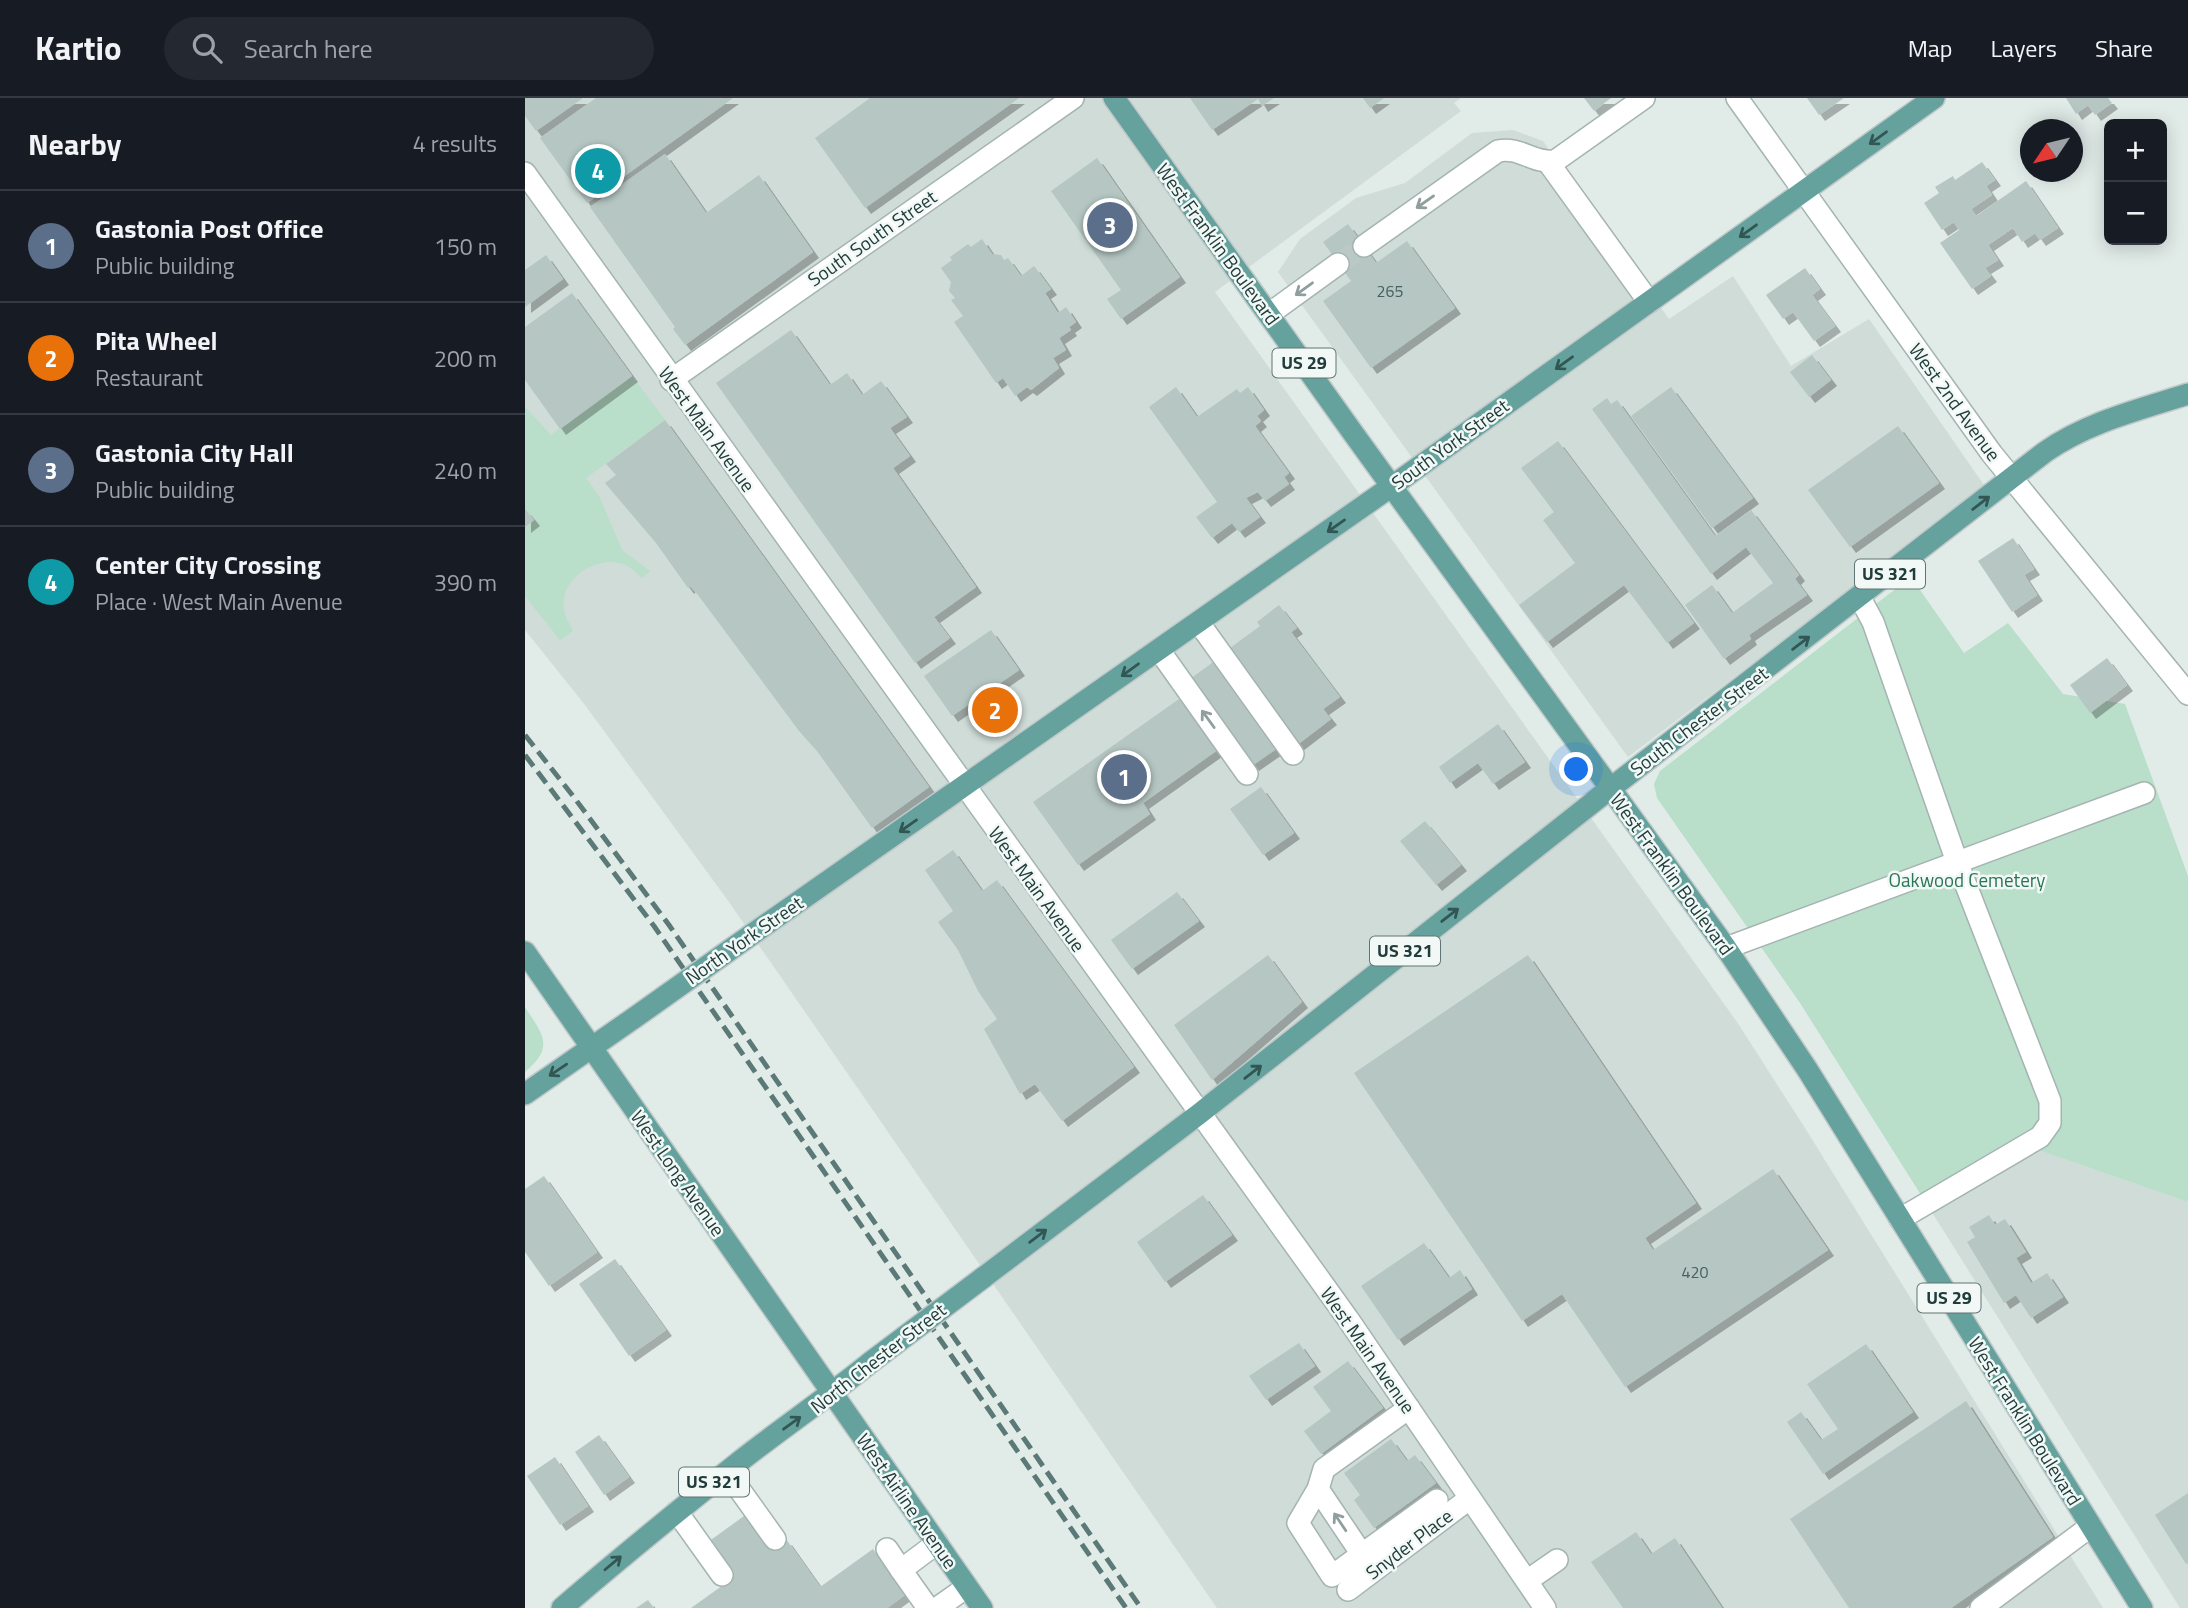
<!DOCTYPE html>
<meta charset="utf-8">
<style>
:root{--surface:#171b24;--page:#242831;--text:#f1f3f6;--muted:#9ea1a6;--line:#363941;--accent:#2563eb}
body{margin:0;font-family:"Titillium Web",sans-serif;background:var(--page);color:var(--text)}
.controls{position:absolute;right:21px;top:21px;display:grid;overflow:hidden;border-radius:10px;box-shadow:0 4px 18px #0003}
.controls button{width:63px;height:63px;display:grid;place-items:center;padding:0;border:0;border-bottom:2px solid var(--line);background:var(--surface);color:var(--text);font:35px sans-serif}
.compass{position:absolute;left:1495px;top:21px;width:63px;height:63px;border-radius:50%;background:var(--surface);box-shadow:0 4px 18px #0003;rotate:235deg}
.you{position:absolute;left:1052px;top:672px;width:24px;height:24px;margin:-18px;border:5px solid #fff;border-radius:50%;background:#1a73e8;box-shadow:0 0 0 10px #1a73e833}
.badge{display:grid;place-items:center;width:46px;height:46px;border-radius:50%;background:var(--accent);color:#fff;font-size:23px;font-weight:700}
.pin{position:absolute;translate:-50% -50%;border:4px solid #fff;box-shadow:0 2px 7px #0006}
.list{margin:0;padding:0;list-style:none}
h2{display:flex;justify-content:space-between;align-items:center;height:91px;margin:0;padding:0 28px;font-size:30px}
h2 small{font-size:23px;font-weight:400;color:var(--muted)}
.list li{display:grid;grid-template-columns:46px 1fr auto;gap:21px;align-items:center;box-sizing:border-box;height:112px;padding:0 28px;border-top:2px solid var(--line)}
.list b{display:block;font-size:26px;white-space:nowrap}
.list p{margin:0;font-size:23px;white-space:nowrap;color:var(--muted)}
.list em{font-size:23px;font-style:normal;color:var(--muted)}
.icon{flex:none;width:38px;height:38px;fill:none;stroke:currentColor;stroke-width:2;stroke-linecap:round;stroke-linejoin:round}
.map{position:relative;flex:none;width:1663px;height:1510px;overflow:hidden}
header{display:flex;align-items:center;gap:42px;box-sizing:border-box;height:98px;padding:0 35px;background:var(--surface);border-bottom:2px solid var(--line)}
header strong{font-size:33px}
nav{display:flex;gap:38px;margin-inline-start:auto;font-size:24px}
.search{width:490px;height:63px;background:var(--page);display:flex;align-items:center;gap:18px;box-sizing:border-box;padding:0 24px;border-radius:38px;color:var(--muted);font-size:26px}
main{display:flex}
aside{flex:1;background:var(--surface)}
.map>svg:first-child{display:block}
.built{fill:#cfdcd8}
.green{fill:#b9deca}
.building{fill:#b6c7c3;filter:url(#shadow)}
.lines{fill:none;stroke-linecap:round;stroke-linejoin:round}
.minor-tunnel{stroke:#bbc9c6;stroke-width:21;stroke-dasharray:21 10;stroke-linecap:butt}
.minor-casing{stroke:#a4b4b1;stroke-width:24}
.major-casing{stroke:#c1c9c8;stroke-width:24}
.minor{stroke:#fff;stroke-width:21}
.major{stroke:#65a29e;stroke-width:21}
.rail{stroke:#5b7976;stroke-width:5;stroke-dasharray:14 7;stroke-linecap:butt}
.major-bridge-casing{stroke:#c1c9c8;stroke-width:24;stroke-linecap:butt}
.major-bridge{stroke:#65a29e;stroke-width:21}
.oneway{stroke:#325654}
.oneway2{stroke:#909e9d}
.labels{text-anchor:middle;stroke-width:5;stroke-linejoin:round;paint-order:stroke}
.number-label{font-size:16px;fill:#46605d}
.shield{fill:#f2f8f6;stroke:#607573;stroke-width:2}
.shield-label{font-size:18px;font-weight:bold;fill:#213d3b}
.street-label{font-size:19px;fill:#213d3b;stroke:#f2f8f6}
.park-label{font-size:19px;fill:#2a7555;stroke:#f2f8f6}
</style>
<header>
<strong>Kartio</strong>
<div class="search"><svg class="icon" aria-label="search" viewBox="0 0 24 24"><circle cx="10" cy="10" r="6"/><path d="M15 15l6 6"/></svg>Search here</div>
<nav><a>Map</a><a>Layers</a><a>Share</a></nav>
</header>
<main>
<aside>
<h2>Nearby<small>4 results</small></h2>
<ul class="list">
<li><span class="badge" style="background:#5c6f8a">1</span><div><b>Gastonia Post Office</b><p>Public building</p></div><em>150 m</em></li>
<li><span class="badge" style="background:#e8710a">2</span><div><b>Pita Wheel</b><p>Restaurant</p></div><em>200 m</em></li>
<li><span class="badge" style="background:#5c6f8a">3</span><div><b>Gastonia City Hall</b><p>Public building</p></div><em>240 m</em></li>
<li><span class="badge" style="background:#0f9aa8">4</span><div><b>Center City Crossing</b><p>Place · West Main Avenue</p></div><em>390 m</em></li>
</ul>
</aside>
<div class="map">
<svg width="1663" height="1510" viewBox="0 0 1663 1510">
<defs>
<filter id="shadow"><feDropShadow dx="6" dy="6" stdDeviation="0" flood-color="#0004"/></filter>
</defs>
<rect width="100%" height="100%" fill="#e1ece9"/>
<g class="built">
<polygon points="0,0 936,0 929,5 936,13 690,194 1212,924 1280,1030 1578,1510 692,1510 204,804 60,607 0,532"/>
<polygon points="988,32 1018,43 1144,221 1208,178 1266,268 1344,221 1461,390 1103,659 753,174 775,141 831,100 880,85 947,35"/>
<polygon points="1513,1052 1663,1104 1663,1510 1655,1510 1408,1116"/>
</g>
<g class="green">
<path d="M 107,278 L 140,322 L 61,380 L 74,398 L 97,452 L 125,473 L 117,480 C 110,473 104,467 94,465 C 67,459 34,483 39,512 C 40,520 45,526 48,533 L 35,542 L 0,498 L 0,309 L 26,337 Z"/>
<polygon points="1386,479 1439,555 1483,525 1538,596 1600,606 1663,778 1663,1104 1513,1052 1408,1116 1275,905 1132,700 1129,686 1135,673"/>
<path d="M 0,909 C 18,937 30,949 0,974 Z"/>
</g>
<g class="building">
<polygon points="0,0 58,0 11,33 0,18"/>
<polygon points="71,0 208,0 62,105 15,40"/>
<polygon points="345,0 494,0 340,110 290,40"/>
<polygon points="665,0 749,0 737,8 733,1 687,32"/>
<polygon points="838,0 859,0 845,10"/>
<polygon points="1059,0 1086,0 1069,13"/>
<polygon points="1282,0 1319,0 1294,17"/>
<polygon points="1541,0 1583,0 1587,5 1570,17 1563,7 1551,16"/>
<polygon points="140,56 181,115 234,77 288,154 160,247 148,231 150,229 65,109"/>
<polygon points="572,60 655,179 596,221 582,201 596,192 526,93"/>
<polygon points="1457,64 1470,82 1461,88 1467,97 1446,111 1451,118 1501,83 1533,130 1515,142 1510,135 1497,144 1488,130 1463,147 1473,162 1460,170 1466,178 1447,191 1415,145 1434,132 1429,124 1417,132 1399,105 1414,95 1410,89 1428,78 1430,82"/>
<polygon points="823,126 851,165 882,143 930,210 846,270 798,203 826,183 798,144"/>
<polygon points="457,141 467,156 476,157 479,162 483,160 496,178 509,168 526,191 520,195 533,215 541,209 551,224 544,229 546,232 534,240 541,252 528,260 534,270 506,292 502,289 490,298 478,280 471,285 429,224 438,218 426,202 430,200 424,193 426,184 416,170 427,162 425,159 443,146 446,149"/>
<polygon points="21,157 38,181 0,209 0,172"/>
<polygon points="1280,170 1295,191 1287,197 1310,228 1289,243 1268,214 1258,221 1241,197"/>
<polygon points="47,195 107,278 35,331 0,282 0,229"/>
<polygon points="266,232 305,287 322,275 337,297 356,283 382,319 365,330 385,358 368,370 451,489 409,519 425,540 390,565 191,285"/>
<polygon points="1287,257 1306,282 1284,299 1265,274"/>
<polygon points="651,289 672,319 712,291 715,295 723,289 739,312 732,318 736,323 730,328 764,375 759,379 764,386 740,403 733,394 721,400 735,419 714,434 707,425 687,440 671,419 692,404 624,309"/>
<polygon points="1146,289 1228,400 1187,430 1106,318"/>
<polygon points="1082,300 1086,306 1092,302 1190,438 1226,412 1274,477 1270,481 1282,497 1224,537 1226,541 1199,561 1160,507 1187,487 1207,515 1248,485 1221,449 1186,476 1067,311"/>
<polygon points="140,322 404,689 347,730 292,653 274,633 173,497 165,488 163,490 131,445 80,385 91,377 81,366"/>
<polygon points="1373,328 1414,385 1325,449 1283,392"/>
<polygon points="1033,343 1169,525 1142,545 1099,487 1022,544 994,507 1050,465 1018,422 1029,414 996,370"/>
<polygon points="0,411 9,422 0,429"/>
<polygon points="1488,440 1509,471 1499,477 1512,497 1487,514 1453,463"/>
<polygon points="754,507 772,530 766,534 815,599 798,611 806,621 772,647 701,553 735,528 732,524"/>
<polygon points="466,532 494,572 427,618 399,578"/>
<polygon points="1582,560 1602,587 1565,615 1545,587"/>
<polygon points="691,562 754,649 728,667 665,581"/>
<polygon points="654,601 691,653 618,705 625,716 553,767 508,704"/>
<polygon points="973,626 1000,664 968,686 953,665 925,685 914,669"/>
<polygon points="736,689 769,735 738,757 705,711"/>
<polygon points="900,723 936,767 911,787 875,743"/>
<polygon points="428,752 457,793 472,782 609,969 537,1023 510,986 495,996 459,931 472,921 453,893 433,852 413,824 428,813 400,772"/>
<polygon points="652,794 674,823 607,871 586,842"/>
<polygon points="743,857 777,904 687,982 649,927"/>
<polygon points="1003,857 1171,1105 1120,1140 1128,1152 1248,1071 1303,1152 1100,1289 1037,1196 997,1223 829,975"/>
<polygon points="19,1078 72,1154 24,1188 0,1154 0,1091"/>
<polygon points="678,1097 707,1137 640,1184 612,1144"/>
<polygon points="1464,1117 1470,1127 1480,1121 1501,1154 1491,1160 1506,1185 1522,1175 1538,1199 1506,1220 1491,1197 1479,1205 1442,1144 1450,1139 1444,1129"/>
<polygon points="899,1145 924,1180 935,1172 947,1191 873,1242 836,1188"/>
<polygon points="90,1161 141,1232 104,1258 54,1186"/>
<polygon points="774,1245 790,1268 741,1302 724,1278"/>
<polygon points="1341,1246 1388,1314 1298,1376 1262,1324 1276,1314 1296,1342 1313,1331 1282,1286"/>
<polygon points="823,1263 858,1310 796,1356 779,1333 806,1313 788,1289"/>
<polygon points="1441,1303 1528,1439 1426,1510 1324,1510 1265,1421"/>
<polygon points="74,1337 104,1379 79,1397 50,1354"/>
<polygon points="866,1341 882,1363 890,1357 911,1385 849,1430 829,1402 835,1397 819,1375"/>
<polygon points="30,1359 63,1408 35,1427 2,1378"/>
<polygon points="1663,1395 1663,1465 1661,1466 1630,1417"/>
<polygon points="226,1413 251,1448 261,1441 295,1489 348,1451 381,1496 362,1510 166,1510 208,1480 183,1444"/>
<polygon points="1111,1434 1126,1456 1150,1440 1197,1510 1098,1510 1066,1464"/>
<polygon points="123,1502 129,1510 111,1510"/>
</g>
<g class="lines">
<polyline class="minor-tunnel" points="813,166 839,148"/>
<g class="minor-casing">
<g id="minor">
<polyline points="1212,0 1467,356 1663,596"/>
<polyline points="1023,64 1124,204"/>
<polyline points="0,75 823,1221 1020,1510"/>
<path d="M 839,148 L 973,53 C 994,48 1009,66 1030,63 L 1119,0"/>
<polyline points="744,216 813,166"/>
<polyline points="146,282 548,0"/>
<polyline points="1335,500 1348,524 1432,764 1525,1003 1525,1025 1515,1039 1375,1121"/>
<polyline points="674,525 768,656"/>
<polyline points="634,552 722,676"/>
<polyline points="1201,850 1619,695"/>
<polyline points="884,1310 799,1371 793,1391 773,1425 807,1478 912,1402"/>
<polyline points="202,1374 250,1441"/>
<polyline points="793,1391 838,1458"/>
<polyline points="152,1414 197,1477"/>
<polyline points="362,1451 376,1472"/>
<polyline points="1002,1483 1032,1462"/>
<polyline points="823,1492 944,1401"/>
<polyline points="403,1510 376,1472 412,1445"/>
<polyline points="412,1510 442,1489"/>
<polyline points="1456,1510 1566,1428"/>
</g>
</g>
<g class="major-casing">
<g id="major">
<polyline points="589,0 828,335 1201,850 1282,971 1617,1510"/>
<polyline points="226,837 867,388 1409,0"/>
<polyline points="0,854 457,1510"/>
<polyline points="0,996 109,920"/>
<path d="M 459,1179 L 674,1016 L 1086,690 L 1520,354 C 1563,324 1613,312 1663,296"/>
<path d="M 37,1510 C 95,1460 154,1412 214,1364 C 257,1330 303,1299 346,1264"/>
</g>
</g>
<use href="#minor" class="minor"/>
<use href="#major" class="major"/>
<g class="rail">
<polyline points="0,637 48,698 144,827 616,1510"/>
<polyline points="0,657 129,828 601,1510"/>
</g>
<g class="major-bridge-casing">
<g id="major-bridge">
<polyline points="109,920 226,837"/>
<polyline points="346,1264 459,1179"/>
</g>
</g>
<use href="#major-bridge" class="major-bridge"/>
</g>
<defs><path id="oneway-shaft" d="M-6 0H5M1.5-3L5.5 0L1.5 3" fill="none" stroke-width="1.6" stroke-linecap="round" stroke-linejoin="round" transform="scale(1.75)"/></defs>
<g class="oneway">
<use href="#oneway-shaft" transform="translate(1353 40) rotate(144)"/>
<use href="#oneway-shaft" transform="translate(1223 133) rotate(144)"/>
<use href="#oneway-shaft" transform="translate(1039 265) rotate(144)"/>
<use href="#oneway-shaft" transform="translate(1456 405) rotate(-38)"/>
<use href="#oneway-shaft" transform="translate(811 428) rotate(145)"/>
<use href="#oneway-shaft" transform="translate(1276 545) rotate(-37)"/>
<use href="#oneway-shaft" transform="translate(605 572) rotate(144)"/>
<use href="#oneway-shaft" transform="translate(383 728) rotate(145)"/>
<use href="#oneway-shaft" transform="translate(925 817) rotate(-38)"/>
<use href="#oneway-shaft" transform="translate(33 972) rotate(146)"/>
<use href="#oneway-shaft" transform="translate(728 974) rotate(-38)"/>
<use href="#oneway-shaft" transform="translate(513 1138) rotate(-37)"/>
<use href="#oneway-shaft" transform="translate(267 1325) rotate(-36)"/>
<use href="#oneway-shaft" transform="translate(88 1465) rotate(-40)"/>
</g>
<g class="oneway2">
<use href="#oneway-shaft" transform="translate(900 104) rotate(145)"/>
<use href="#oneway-shaft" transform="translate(779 191) rotate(144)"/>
<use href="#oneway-shaft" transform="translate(683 621) rotate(-126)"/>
<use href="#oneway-shaft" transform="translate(815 1424) rotate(-124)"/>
</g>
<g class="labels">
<g class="number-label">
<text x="865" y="199">265</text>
<text x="1170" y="1180">420</text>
</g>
<g class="shield">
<rect x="747.5" y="250.5" width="63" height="29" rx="5"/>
<rect x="1330" y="461.5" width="70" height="29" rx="5"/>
<rect x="845" y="838.5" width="70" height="29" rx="5"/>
<rect x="1392.5" y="1185.5" width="63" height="29" rx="5"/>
<rect x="154" y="1369.5" width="70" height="29" rx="5"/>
</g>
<g class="shield-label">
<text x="779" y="271">US 29</text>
<text x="1365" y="482">US 321</text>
<text x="880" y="859">US 321</text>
<text x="1424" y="1206">US 29</text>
<text x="189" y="1390">US 321</text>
</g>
<g class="street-label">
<text transform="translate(347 140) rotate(-35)" y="7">South South Street</text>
<text transform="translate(693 146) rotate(54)" y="7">West Franklin Boulevard</text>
<text transform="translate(1430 304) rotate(54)" y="7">West 2nd Avenue</text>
<text transform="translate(182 331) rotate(54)" y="7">West Main Avenue</text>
<text transform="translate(925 346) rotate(-36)" y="7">South York Street</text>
<text transform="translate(1174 623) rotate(-37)" y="7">South Chester Street</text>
<text transform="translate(1147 776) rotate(54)" y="7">West Franklin Boulevard</text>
<text transform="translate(512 791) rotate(54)" y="7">West Main Avenue</text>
<text transform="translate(219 842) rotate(-35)" y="7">North York Street</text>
<text transform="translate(153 1075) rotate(55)" y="7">West Long Avenue</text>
<text transform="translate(843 1252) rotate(55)" y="7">West Main Avenue</text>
<text transform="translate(353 1260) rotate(-38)" y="7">North Chester Street</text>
<text transform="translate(1500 1323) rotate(58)" y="7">West Franklin Boulevard</text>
<text transform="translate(382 1403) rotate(55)" y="7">West Airline Avenue</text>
<text transform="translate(884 1446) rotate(-37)" y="7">Snyder Place</text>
</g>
<g class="park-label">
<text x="1442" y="789">Oakwood Cemetery</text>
</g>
</g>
</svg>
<div class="controls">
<button>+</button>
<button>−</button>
</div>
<svg class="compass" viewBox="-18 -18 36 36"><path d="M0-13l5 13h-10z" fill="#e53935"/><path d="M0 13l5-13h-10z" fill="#9ea1a6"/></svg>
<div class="you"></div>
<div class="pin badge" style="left:599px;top:679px;background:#5c6f8a">1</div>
<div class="pin badge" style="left:470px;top:612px;background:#e8710a">2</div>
<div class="pin badge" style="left:585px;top:127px;background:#5c6f8a">3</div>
<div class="pin badge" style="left:73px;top:73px;background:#0f9aa8">4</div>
</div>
</main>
